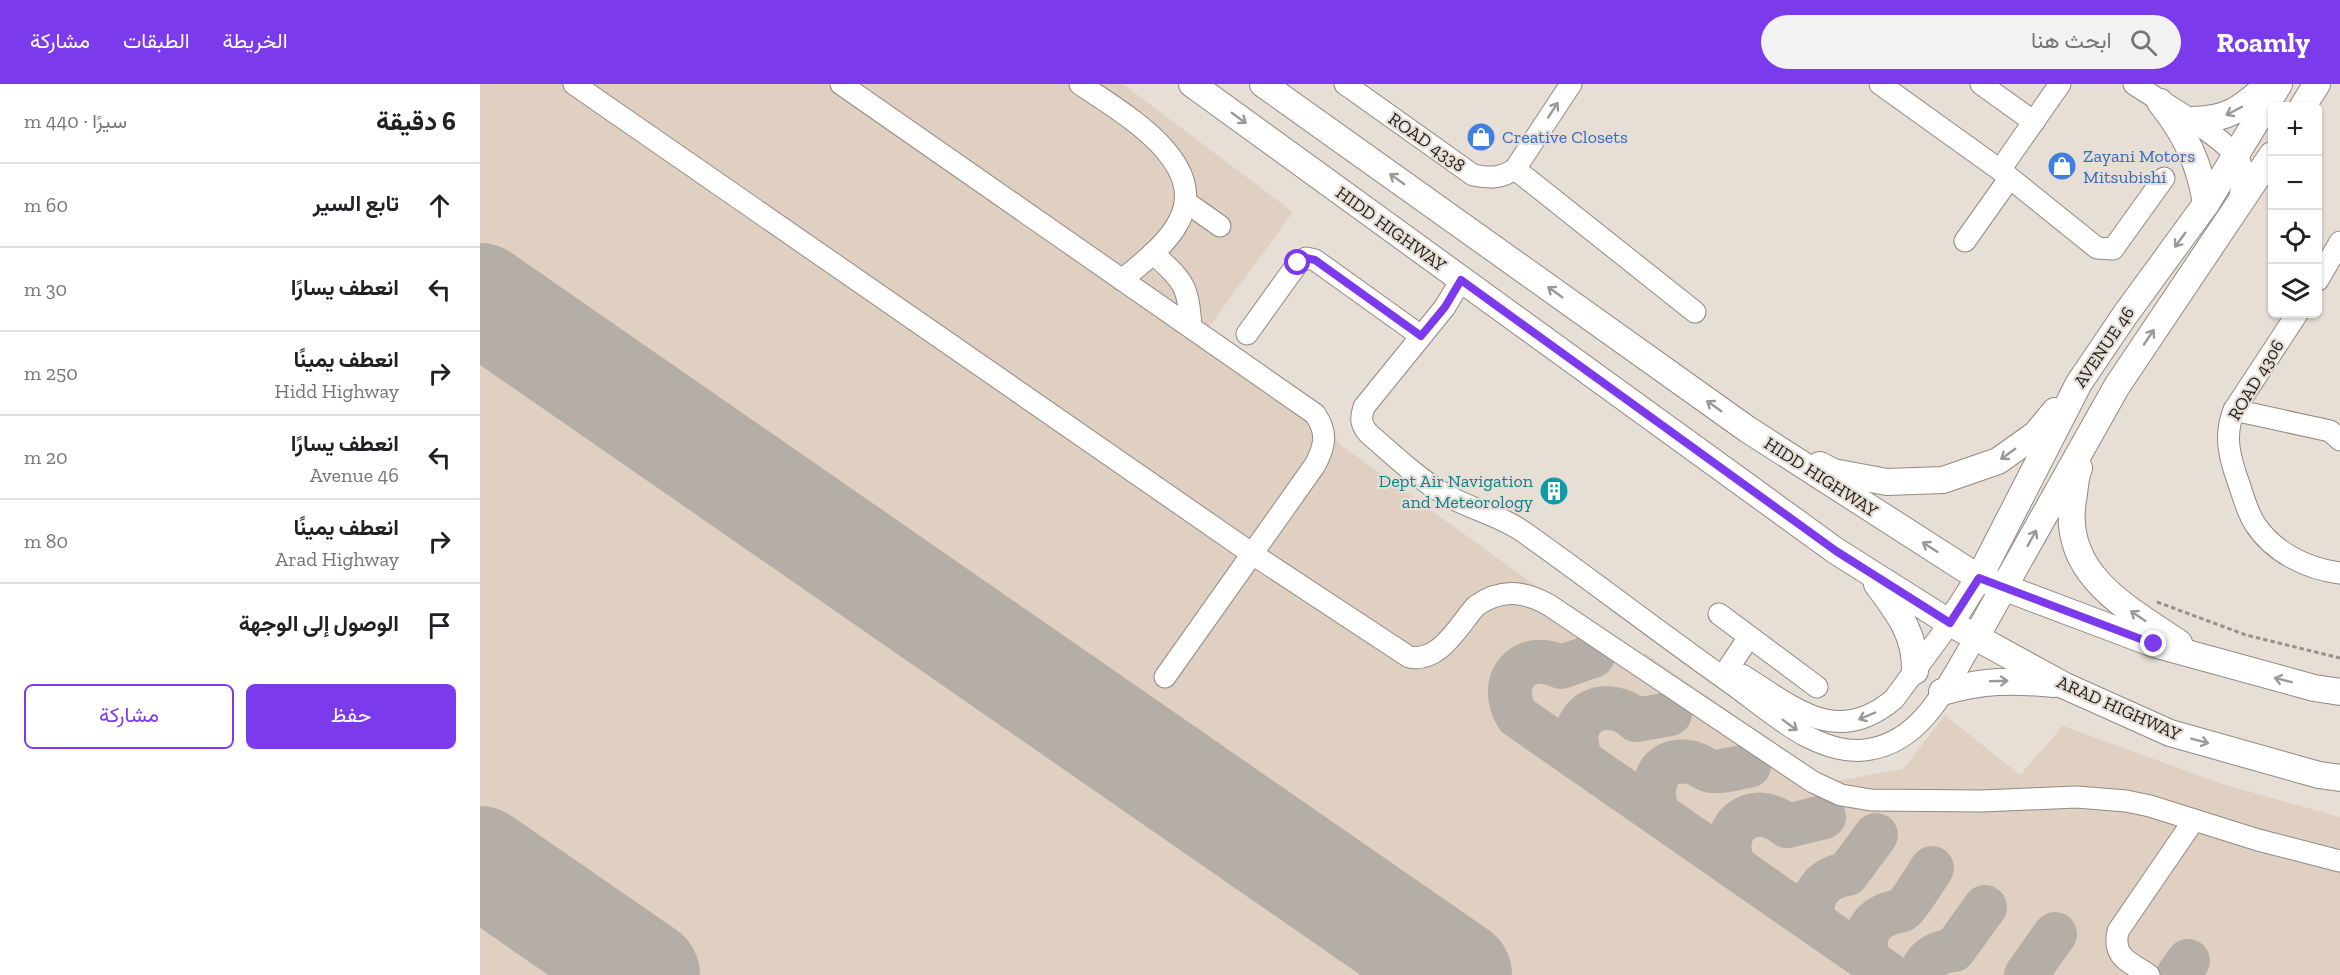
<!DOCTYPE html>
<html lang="ar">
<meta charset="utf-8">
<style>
:root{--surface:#fff;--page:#f2f2f2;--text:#202124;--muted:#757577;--line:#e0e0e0;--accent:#7c3aed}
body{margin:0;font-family:"Zilla Slab",Vazirmatn,serif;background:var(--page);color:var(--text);direction:rtl}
.controls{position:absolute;right:18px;top:18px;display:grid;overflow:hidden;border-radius:9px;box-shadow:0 2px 4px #0004}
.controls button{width:54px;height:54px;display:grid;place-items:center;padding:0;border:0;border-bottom:2px solid var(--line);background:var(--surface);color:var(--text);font:30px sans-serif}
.stop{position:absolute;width:18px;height:18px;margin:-14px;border:4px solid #7c3aed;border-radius:50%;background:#fff}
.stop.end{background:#7c3aed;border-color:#fff;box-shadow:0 2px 6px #0008}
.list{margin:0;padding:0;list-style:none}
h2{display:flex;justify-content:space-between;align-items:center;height:78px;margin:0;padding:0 24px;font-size:26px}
h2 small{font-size:20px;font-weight:400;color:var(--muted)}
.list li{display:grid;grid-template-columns:39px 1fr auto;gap:18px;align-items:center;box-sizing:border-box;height:84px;padding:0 24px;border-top:2px solid var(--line)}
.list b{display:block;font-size:22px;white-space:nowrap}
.list p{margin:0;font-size:20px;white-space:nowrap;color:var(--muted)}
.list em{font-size:20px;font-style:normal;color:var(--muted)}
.actions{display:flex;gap:12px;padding:18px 24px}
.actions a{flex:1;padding:14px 0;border:2px solid var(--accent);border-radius:9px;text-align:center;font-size:21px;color:var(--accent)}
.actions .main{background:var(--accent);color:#fff}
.icon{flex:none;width:33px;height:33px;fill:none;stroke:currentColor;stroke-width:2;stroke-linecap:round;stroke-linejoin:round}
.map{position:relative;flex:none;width:1860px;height:891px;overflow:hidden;direction:ltr}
header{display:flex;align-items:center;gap:36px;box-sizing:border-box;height:84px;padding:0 30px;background:var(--accent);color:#fff}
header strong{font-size:28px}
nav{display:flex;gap:33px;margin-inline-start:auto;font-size:21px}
.search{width:420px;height:54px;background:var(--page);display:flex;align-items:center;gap:15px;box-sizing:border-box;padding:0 21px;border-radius:33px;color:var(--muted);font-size:22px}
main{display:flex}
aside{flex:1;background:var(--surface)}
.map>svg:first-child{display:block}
.built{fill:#e0d0c2}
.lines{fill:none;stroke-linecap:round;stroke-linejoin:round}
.taxiway{stroke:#b5aea6;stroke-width:44}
.runway{stroke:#b5aea6;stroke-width:110}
.minor-casing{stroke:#928981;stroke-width:23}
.major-casing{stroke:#928981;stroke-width:28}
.path{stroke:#98918b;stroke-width:3;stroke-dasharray:4.5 3;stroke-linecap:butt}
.minor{stroke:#fff;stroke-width:21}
.major{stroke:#fff;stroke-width:26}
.oneway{stroke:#9b9998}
.route{stroke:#7c3aed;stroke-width:8}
.labels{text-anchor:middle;stroke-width:4.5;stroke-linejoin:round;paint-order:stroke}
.shop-label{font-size:18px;fill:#366cbe;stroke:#e7ded5;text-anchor:start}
.street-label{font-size:18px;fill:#211d1a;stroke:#e7ded5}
.culture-label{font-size:18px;fill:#0d838f;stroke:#e7ded5;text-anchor:end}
</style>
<header>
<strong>Roamly</strong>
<div class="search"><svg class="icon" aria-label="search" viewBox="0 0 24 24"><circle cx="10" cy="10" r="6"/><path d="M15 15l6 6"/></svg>ابحث هنا</div>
<nav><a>الخريطة</a><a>الطبقات</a><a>مشاركة</a></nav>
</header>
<main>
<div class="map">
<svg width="1860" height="891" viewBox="0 0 1860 891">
<rect width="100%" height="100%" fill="#e7ded5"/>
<polygon class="built" points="0,0 643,0 813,128 726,247 852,338 858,359 1081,520 1161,575 1165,569 1351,698 1423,685 1465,631 1540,691 1583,642 1742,700 1860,733 1860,891 0,891"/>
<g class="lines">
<g class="taxiway">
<path d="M 1113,572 L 1081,583 C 1044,565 1016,597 1037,632 L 1410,891"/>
<path d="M 1100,676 C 1098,666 1095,657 1097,647 C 1105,618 1138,619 1156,636 L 1190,630"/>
<path d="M 1178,730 C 1169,704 1175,673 1209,678 C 1218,679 1223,685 1231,687 C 1239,689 1260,683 1269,682"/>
<path d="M 1255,784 C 1235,744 1273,713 1307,742 L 1344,733"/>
<path d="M 1334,838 C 1328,813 1341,794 1367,790 L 1396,751"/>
<path d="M 1387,875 C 1383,855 1387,838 1408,830 C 1412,828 1418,828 1422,826 C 1429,821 1446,793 1452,784"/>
<path d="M 1440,891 C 1445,874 1458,868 1474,866 L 1505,823"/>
<polyline points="1546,891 1575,850"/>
<polyline points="1698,891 1708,877"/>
</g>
<g class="runway">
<polyline points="0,214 977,891"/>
<polyline points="0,777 165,891"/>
</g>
<g class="minor-casing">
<g id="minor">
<path d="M 94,0 L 771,469 L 929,573 C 960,579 978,542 996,522 C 1021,504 1044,507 1069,521 L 1333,698 L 1361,711 L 1391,716 L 1501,717 L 1597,713 L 1646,717 L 1670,722 L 1778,756 L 1860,777"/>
<path d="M 361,0 L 835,330 C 848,349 845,362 835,381 L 685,593"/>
<path d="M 600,0 C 642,29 737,81 695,144 C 682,164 661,180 642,196"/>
<path d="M 865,0 L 993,91 C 1010,94 1020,95 1035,85 L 1091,0"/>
<polyline points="1400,0 1520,86 1617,164 1633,165 1684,94"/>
<polyline points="1501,0 1554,38"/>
<path d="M 1654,0 C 1678,17 1752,55 1761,81 C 1765,93 1761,106 1759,118"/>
<polyline points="1035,85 1215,228"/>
<polyline points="1520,86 1580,0"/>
<polyline points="706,118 740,142"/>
<polyline points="1485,157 1529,95"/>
<path d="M 673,169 C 704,198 708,200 711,243"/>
<path d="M 981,196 L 965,223 L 884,323 C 880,335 881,341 889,350 C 914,371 939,396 968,412 C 993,426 1022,432 1045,449 C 1114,498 1180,549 1248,597 C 1271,613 1301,639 1326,652 C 1346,662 1368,670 1391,665 C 1446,655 1469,596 1496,553"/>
<polyline points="1838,196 1860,158"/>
<path d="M 1817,230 L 1754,326 C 1744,351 1749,372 1758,397 C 1763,411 1767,428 1775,440 C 1793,468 1827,485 1860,489"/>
<polyline points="767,250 818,179 826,174 835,176 941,252"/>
<polyline points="1754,326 1850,347 1860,356"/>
<polyline points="1239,530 1337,603"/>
<polyline points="1249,583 1269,553"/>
<path d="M 1262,591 C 1314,623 1356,664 1414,615 L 1470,539"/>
<path d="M 1669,891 C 1650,878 1632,874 1638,847 L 1714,736"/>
</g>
</g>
<g class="major-casing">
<g id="major">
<polyline points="712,0 1356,467 1470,539 1583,601 1690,649 1839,691 1860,694"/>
<polyline points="783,0 1267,345 1499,494 1674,560 1834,604 1860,608"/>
<path d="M 1680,18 C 1705,49 1720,80 1726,120"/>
<polyline points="1823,22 1837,0"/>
<path d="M 1711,36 C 1749,36 1762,24 1789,0"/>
<polyline points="1340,381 1353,388 1407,398 1463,396 1518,377 1556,350 1575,327"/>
<path d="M 1599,384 C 1595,393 1595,405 1593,416 C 1581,490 1647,524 1699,559"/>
<path d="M 1397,500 C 1418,528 1436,551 1435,587"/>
<polyline points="1470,539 1499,494 1599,299 1645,231 1726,120 1799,0"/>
<polyline points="1496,553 1637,302 1792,71"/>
<path d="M 1462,608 C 1504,596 1531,596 1574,600"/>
</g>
</g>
<polyline class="path" points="1677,518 1766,551 1860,574"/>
<use href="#minor" class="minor"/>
<use href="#major" class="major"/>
</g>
<defs><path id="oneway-shaft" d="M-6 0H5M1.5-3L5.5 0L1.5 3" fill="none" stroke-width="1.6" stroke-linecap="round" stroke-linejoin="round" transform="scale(1.5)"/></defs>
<g class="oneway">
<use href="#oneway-shaft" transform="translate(1073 26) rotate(-57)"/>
<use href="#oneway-shaft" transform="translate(1754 27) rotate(152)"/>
<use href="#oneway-shaft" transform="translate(759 34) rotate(36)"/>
<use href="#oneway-shaft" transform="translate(917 95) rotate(-145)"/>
<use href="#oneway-shaft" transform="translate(1700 156) rotate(126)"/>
<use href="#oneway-shaft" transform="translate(1075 208) rotate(-144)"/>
<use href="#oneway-shaft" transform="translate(1669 253) rotate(-56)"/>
<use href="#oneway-shaft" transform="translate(1234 322) rotate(-144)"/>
<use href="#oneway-shaft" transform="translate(1528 370) rotate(144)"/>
<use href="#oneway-shaft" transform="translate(1552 454) rotate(-61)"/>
<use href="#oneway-shaft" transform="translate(1450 463) rotate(-147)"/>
<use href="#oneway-shaft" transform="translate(1658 532) rotate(-146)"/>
<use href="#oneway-shaft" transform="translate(1803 596) rotate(-166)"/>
<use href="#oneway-shaft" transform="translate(1519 597) rotate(-2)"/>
<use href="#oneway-shaft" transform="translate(1387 632) rotate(157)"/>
<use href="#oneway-shaft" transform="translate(1310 641) rotate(36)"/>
<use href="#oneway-shaft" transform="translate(1720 657) rotate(15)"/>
</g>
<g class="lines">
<polyline class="route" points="818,179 826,174 835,176 941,252 965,223 981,196 1356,467 1470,539 1499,494 1674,560"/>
</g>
<defs>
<g id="shop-disc" transform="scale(1.5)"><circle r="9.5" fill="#3f7fe0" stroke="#e7ded5"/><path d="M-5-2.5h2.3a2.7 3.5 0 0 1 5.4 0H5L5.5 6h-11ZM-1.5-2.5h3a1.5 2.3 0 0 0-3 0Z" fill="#fff"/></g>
<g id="building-disc" transform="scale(1.5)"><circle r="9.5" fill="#0f9aa8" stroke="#e7ded5"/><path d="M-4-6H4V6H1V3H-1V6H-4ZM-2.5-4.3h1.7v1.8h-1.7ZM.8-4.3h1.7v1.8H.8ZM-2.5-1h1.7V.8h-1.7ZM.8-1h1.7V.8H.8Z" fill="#fff"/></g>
</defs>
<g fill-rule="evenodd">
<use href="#shop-disc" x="1001" y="53"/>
<use href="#shop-disc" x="1582" y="82"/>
<use href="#building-disc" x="1074" y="407"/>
</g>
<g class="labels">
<g class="shop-label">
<text x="1022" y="59">Creative Closets</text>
<text x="1603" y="78">Zayani Motors<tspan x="1603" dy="21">Mitsubishi</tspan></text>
</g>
<g class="street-label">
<text transform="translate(947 58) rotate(35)" y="6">ROAD 4338</text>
<text transform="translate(911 145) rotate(36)" y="6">HIDD HIGHWAY</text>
<text transform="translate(1624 263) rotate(-56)" y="6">AVENUE 46</text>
<text transform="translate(1776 296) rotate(-59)" y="6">ROAD 4306</text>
<text transform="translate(1341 393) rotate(33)" y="6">HIDD HIGHWAY</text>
<text transform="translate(1639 624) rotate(24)" y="6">ARAD HIGHWAY</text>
</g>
<g class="culture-label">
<text x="1053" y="403">Dept Air Navigation<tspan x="1053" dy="21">and Meteorology</tspan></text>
</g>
</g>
</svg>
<div class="controls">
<button>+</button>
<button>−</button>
<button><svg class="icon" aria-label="locate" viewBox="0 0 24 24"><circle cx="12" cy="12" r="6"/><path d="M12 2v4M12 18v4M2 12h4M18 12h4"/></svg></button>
<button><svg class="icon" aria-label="layers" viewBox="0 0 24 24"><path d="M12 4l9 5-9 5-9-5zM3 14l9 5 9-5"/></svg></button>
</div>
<div class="stop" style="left:818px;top:179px"></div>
<div class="stop end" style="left:1674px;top:560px"></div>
</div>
<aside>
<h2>6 دقيقة<small>سيرًا · 440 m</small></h2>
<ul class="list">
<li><svg class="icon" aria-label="ahead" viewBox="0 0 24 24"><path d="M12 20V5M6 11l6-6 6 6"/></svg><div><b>تابع السير</b></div><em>60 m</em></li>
<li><svg class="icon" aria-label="left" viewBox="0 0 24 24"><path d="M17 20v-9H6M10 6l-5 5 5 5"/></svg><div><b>انعطف يسارًا</b></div><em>30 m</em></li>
<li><svg class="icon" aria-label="right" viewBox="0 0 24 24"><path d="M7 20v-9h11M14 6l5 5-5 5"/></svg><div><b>انعطف يمينًا</b><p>Hidd Highway</p></div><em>250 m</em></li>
<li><svg class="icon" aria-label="left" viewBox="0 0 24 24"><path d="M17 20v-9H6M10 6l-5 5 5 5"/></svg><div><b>انعطف يسارًا</b><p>Avenue 46</p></div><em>20 m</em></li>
<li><svg class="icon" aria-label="right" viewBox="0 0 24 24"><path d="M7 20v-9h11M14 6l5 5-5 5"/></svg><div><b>انعطف يمينًا</b><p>Arad Highway</p></div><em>80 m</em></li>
<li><svg class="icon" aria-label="arrive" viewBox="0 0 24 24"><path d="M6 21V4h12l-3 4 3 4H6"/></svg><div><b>الوصول إلى الوجهة</b></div></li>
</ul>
<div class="actions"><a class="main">حفظ</a><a>مشاركة</a></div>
</aside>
</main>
